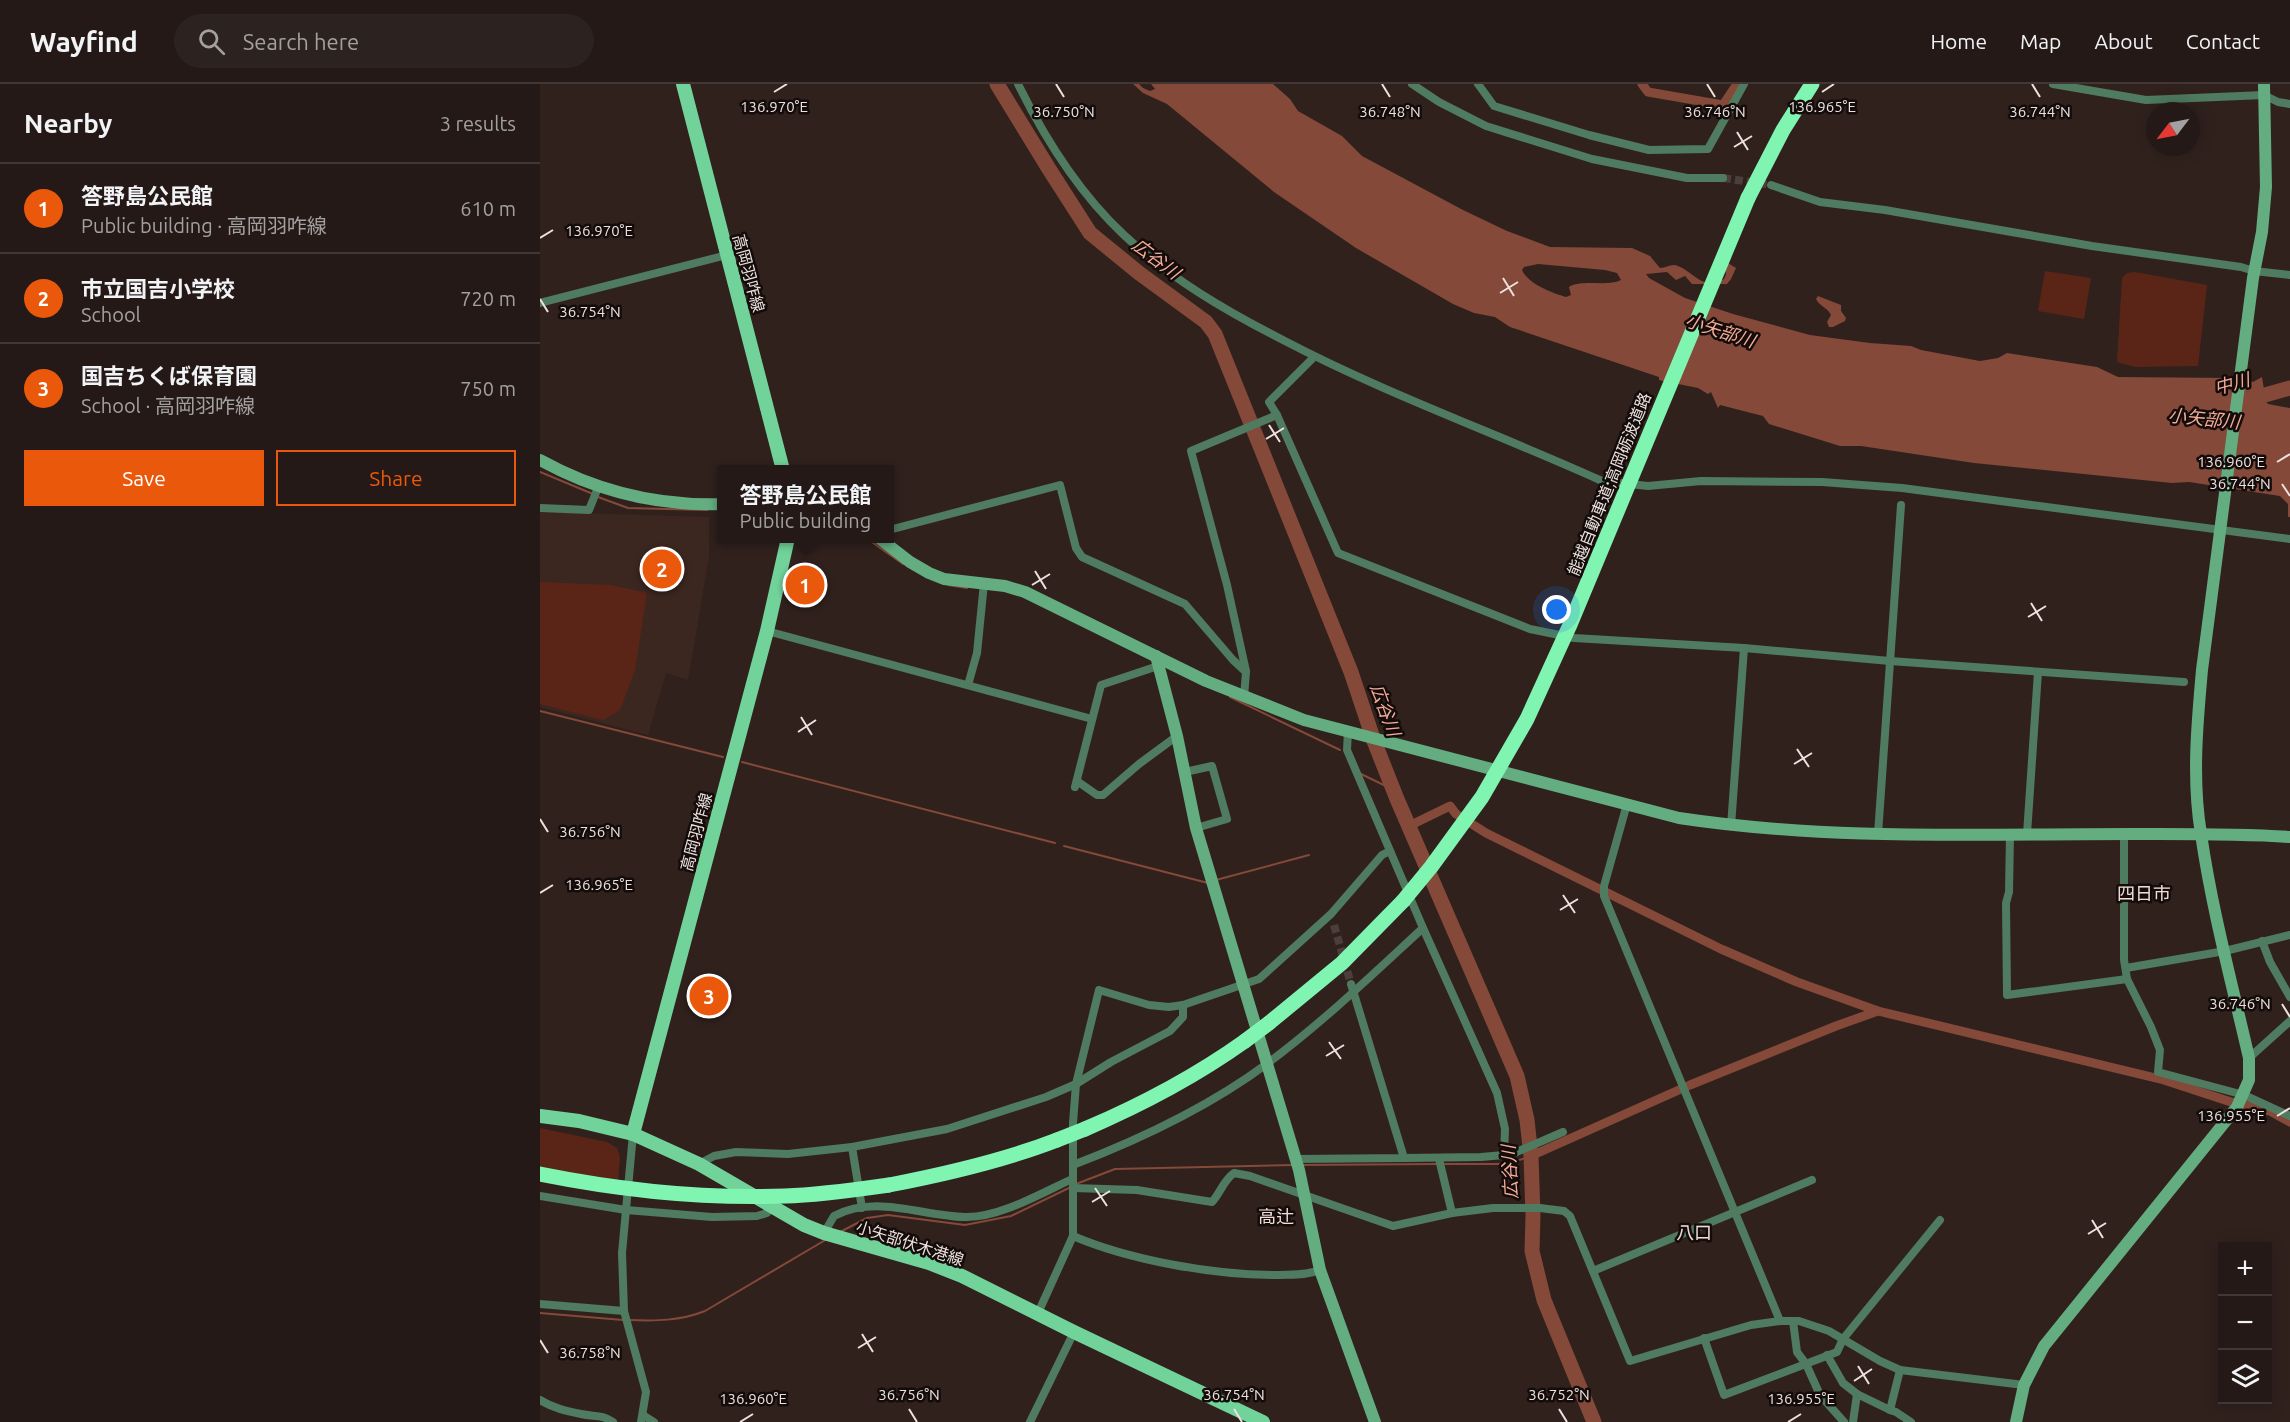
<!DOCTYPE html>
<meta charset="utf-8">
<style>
:root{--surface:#241916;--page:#2c221f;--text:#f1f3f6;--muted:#a3a0a1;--line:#413835;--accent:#ea580c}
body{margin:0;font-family:Ubuntu,"Noto Sans JP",sans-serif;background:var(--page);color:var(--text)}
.controls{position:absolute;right:18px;bottom:18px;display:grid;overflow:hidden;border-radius:0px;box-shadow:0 3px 15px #0003}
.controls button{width:54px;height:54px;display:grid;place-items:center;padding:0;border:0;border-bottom:2px solid var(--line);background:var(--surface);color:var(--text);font:30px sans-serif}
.compass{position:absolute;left:1606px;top:18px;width:54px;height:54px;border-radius:50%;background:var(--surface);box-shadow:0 3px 15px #0003;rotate:238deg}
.you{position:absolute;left:1017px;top:526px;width:21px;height:21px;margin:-15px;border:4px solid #fff;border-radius:50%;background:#1a73e8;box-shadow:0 0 0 9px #1a73e833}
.badge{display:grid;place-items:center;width:39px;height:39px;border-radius:50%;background:var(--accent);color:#fff;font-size:20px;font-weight:700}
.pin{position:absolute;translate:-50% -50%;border:3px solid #fff;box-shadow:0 2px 6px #0006}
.popup{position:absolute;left:177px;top:381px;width:177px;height:78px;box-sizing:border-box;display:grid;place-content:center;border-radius:0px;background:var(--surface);filter:drop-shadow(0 2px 4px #0005);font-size:20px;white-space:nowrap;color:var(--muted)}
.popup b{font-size:22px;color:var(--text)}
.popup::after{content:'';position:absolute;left:50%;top:100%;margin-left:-12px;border:12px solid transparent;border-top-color:var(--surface)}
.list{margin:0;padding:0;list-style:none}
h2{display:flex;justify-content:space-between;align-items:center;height:78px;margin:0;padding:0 24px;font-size:26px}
h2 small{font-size:20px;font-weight:400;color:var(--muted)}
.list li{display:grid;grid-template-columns:39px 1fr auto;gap:18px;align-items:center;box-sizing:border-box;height:90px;padding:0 24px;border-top:2px solid var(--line)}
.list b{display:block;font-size:22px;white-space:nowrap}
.list p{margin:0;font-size:20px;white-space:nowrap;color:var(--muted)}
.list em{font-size:20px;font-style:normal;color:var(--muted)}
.actions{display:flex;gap:12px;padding:18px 24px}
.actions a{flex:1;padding:14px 0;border:2px solid var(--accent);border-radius:0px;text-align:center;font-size:21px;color:var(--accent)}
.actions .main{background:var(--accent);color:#fff}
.icon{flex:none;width:33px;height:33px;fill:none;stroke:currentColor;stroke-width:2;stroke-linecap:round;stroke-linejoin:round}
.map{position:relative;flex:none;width:1750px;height:1338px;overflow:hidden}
header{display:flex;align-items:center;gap:36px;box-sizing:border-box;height:84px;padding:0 30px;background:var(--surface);border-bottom:2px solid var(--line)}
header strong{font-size:28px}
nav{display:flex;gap:33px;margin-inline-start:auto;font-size:21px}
.search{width:420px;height:54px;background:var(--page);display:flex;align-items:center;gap:15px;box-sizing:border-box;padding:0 21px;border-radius:33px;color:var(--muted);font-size:22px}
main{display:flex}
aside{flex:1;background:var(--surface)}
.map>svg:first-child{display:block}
.built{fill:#3c2620}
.green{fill:#5a2517}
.water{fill:#844939;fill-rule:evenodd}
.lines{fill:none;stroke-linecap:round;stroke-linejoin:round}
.stream{stroke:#844939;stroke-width:2}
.canal{stroke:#844939;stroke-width:9}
.river{stroke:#844939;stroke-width:15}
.street-tunnel{stroke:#4c3e3a;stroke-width:8;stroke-dasharray:8 4;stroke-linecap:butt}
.street{stroke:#4f7b60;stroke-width:8}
.secondary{stroke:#63ad81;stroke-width:12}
.primary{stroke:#72d39a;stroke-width:14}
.highway{stroke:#7ff5b1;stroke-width:15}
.highway-bridge{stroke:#7ff5b1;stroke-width:15}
.ticks{fill:none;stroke:#ece1de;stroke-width:2}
.labels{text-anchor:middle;stroke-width:5;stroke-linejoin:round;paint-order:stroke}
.street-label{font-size:16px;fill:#ece1de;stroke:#130c0a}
.water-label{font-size:18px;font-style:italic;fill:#f5ab97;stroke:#130c0a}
.neighbourhood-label{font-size:18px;fill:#f2dcd6;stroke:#130c0a}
.ticks-label{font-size:15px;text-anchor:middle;fill:#ece1de;stroke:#130c0a;stroke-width:5;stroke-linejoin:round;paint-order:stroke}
</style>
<header>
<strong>Wayfind</strong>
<div class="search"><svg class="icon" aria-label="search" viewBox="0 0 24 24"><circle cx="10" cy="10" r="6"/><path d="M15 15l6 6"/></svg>Search here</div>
<nav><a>Home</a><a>Map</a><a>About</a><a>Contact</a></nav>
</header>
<main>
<aside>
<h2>Nearby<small>3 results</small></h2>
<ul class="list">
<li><span class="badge">1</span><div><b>答野島公民館</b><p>Public building · 高岡羽咋線</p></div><em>610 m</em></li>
<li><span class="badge">2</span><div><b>市立国吉小学校</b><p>School</p></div><em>720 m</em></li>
<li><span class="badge">3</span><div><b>国吉ちくば保育園</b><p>School · 高岡羽咋線</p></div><em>750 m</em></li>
</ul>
<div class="actions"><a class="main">Save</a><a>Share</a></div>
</aside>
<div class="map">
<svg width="1750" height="1338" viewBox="0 0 1750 1338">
<rect width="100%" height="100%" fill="#30211d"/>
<polygon class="built" points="0,428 169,433 169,473 148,596 126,589 108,651 0,623"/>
<g class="green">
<polygon points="1505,187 1551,194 1544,235 1498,227"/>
<polygon points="1595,188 1667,201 1658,282 1595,283 1577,278 1582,194 1587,189"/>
<polygon points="0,498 71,501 107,509 95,586 80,626 63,636 0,620"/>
<polygon points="0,1044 67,1058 77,1064 80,1073 78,1099 0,1085"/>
</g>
<g class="water">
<path d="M 593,0 L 599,0 L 603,4 L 610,7 L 615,5 L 611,0 L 733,0 L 750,15 L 758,27 L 802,52 L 822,72 L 923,126 L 967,147 L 1010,163 L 1092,164 L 1110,172 L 1120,184 C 1125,184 1129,181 1134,181 C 1152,184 1160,208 1184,195 L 1186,190 L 1183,176 L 1196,184 L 1191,195 L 1187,200 L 1152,200 L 1145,192 L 1136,196 L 1127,188 L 1106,190 L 1109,194 L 1145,214 L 1193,230 L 1270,251 L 1330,259 L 1371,262 L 1381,266 L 1440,277 L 1458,274 L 1467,269 L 1557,283 L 1578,293 L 1690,294 L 1706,295 L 1713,298 L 1722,293 L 1726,318 L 1728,320 L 1750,324 L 1750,433 L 1748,433 L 1748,420 L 1740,412 L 1649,398 L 1632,399 L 1434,379 L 1321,362 L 1300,362 L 1229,340 L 1223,332 L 1180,321 L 1178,324 L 1171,308 L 1168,310 L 1158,304 L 1123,297 L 1119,296 L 1119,293 L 970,243 L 955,233 L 934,229 L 913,220 L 816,164 L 734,108 L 627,20 L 603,9 ZM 998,180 L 1065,186 L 1077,189 L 1081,196 C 1067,203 1041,195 1029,203 L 1031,211 L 1026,213 C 1012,209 988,200 982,186 L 984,183 Z"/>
<path d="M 1278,212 L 1301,221 L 1301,227 L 1306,234 L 1305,237 L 1293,243 L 1289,243 L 1287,238 L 1291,231 C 1287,223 1279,222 1276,215 Z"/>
</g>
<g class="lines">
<g class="stream">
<polyline points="0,388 53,410"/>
<polyline points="58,413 88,424 167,426"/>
<polyline points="326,454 363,480"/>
<polyline points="408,501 427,504"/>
<polyline points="690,613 800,666"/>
<polyline points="0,627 183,673"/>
<polyline points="202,678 515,759"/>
<polyline points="819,689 854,706"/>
<polyline points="524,762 668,799"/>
<polyline points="676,796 769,771"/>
<polyline points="902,1080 968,1080 991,1072"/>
<polyline points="761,1081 897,1080"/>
<polyline points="536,1100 575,1085 753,1081"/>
<polyline points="300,1148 327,1134 348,1131 425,1141 471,1132 531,1103"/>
<polyline points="0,1229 83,1236"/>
<path d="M 89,1236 C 116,1237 140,1237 165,1227 L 287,1155"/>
</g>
<g class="canal">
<polyline points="1102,0 1108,8 1183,21 1197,0"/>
<polyline points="869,742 910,722 916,730 946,749 1181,865 1257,898 1338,927 1624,996 1691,1018 1730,1027 1750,1038"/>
<polyline points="991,1072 1150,1001 1296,942 1338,927"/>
</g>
<g class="river">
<polyline points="457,0 509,85 550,149 599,189 666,238 675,250 811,588 834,657 857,715 977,992 987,1036 991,1072 993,1131 992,1167 1004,1216 1054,1338"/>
<polyline points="1707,316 1750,304"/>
</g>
<g class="street-tunnel">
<polyline points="1183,94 1231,101"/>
<polyline points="794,841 811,900"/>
</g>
<g class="street">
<path d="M 478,0 C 505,55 539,109 584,151 C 631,195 686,227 743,256 C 846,310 956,349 1062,397 L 1108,402 L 1161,397 L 1282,398 L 1362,404 L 1750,455"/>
<polyline points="872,0 899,18 946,42 1052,75 1147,94 1183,94"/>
<polyline points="938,0 954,22 1049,51 1109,66 1168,65 1204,0"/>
<polyline points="1513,0 1606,16 1724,11 1738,18 1750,20"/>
<polyline points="1231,101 1280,118 1345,126 1552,162 1701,183 1714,187 1750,191"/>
<polyline points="0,219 187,171"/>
<polyline points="774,273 729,318 737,331 798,469 990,545 1034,554 1204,564 1350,577 1644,598"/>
<polyline points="0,424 49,426 59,401"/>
<polyline points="349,446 520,401 536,464 542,473 645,520 693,576 706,588 704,613"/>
<polyline points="227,547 552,635"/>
<polyline points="706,587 687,501 651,367 737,331"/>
<polyline points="428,601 437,569 444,499"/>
<polyline points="645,688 672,682 687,735 656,744"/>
<polyline points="537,697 557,711 563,711 599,680 637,652"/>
<polyline points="535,703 561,601 618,582"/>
<polyline points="1087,720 1064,802 1064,812 1240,1237"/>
<polyline points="1191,742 1204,564"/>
<polyline points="1338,750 1361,421"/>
<polyline points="1470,750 1469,808 1466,819 1467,911 1587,895"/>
<polyline points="1487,750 1498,588"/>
<polyline points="1584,750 1584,876 1587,895 1611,943 1620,966 1618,988 1704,1011 1750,1032"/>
<polyline points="1722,857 1730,878 1750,913"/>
<polyline points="1586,884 1685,867 1750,851"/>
<polyline points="1709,974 1750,937"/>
<polyline points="93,1050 82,1169 84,1227 106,1308 101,1338"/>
<polyline points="312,1063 322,1124"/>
<polyline points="964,1071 972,1070 1023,1048"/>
<polyline points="864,1074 941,1073 964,1071 965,1045 957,1009 883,844"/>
<polyline points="756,1075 864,1074 811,900"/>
<polyline points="899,1075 912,1129"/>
<polyline points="159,1080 174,1072 196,1068 248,1070 312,1063 407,1045 506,1013 536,1000 571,978 630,947 643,933 643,921"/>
<path d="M 533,1081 C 601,1055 669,1023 728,979 C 783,938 833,890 883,844 L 807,666 L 808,647"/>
<path d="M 533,1104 L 597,1106 L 672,1118 C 681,1108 683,1097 694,1089 L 710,1092 L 853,1142 L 912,1129 L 953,1124 L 1000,1124 L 1024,1127 L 1030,1132 L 1090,1277 L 1211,1241 L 1240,1237 L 1259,1237 L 1289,1247 L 1340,1277 L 1360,1286 L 1484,1301"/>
<polyline points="0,1112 86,1126 172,1133 217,1132 227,1129 232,1123"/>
<path d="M 284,1149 L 294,1132 C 335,1110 382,1132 425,1133 C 459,1134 502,1109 532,1095"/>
<path d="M 533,1152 C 589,1176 673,1191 735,1191 C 750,1190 765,1192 780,1186"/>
<polyline points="1053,1187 1272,1096"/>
<polyline points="0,1220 84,1227"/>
<polyline points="498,1229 533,1152 533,1039 536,1000 559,906 609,921 629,923 643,921 719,895 791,830 842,771 850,767"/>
<polyline points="1253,1237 1257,1268 1266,1280 1280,1311 1304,1338"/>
<polyline points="1164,1254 1184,1311 1297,1268 1303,1255 1400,1136"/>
<polyline points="1287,1271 1303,1299 1317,1310"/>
<path d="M 0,1316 C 13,1324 26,1327 41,1330 C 54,1333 62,1330 73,1338"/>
<polyline points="1350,1326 1356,1328 1371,1338"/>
<polyline points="103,1331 114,1338"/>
<polyline points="490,1338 534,1248"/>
<polyline points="1313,1338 1317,1310 1350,1326 1360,1286"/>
</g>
<g class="secondary">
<path d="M 0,376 C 56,407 118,422 181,420"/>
<path d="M 339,454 L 370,478 L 389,489 L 404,495 L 465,502 L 485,508 L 666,597 L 764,636 L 1139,734 C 1297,758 1458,749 1618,750 C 1662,750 1706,750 1750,753"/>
<polyline points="616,572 637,652 656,744 759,1086 780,1186 835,1338"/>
<path d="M 1476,1338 L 1484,1301 L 1504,1262 L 1697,1023 L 1709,996 L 1709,974 C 1692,900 1672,826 1661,750 C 1652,696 1657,641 1662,586 L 1713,194 L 1722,148 L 1726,103 L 1724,0"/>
</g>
<g class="primary">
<polyline points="143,0 243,386"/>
<polyline points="0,1032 39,1037 93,1050 159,1080 264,1141 284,1149 389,1179 422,1192 534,1248 723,1338"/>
<polyline points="93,1050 227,547 248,454"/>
</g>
<g class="highway">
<polyline points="1208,114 1243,46 1272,0"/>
<polyline points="729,939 802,879 863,817"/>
<path d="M 545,1045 C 601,1021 656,992 705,957"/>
<path d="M 349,1101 C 406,1090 463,1077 517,1056"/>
</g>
<g class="highway-bridge">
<polyline points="863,817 891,783 942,713 987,635 1029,543 1208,114"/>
<polyline points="705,957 729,939"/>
<polyline points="517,1056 545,1045"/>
<path d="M 0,1090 C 80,1106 163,1115 245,1112 C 280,1111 314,1106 349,1101"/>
</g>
</g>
<path class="ticks" d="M 516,0 L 524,13M 842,0 L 850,13M 1167,0 L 1175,13M 1492,0 L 1500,13M 234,8 L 247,0M 1282,8 L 1294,0M 1197,48 L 1208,66M 1194,63 L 1212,52M 0,154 L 13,146M 963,194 L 974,212M 960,209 L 978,198M 0,215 L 8,228M 729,341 L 740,358M 726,355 L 744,344M 1737,378 L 1750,370M 1742,400 L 1750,412M 495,487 L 506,505M 492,501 L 510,490M 1491,519 L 1502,537M 1488,533 L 1506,522M 261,633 L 272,651M 258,648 L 276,636M 1257,665 L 1269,683M 1254,680 L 1272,669M 0,735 L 8,748M 0,809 L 13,801M 1023,811 L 1035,829M 1020,826 L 1038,815M 1742,920 L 1750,933M 789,958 L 801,975M 786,972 L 804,961M 1737,1032 L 1750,1024M 555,1104 L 567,1122M 552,1118 L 570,1107M 1552,1136 L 1563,1154M 1548,1150 L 1566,1139M 322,1250 L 333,1268M 0,1256 L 8,1269M 318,1264 L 336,1253M 1318,1282 L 1329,1300M 1314,1297 L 1332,1285M 369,1325 L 377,1338M 694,1325 L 702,1338M 1019,1325 L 1027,1338M 200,1338 L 213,1330M 1248,1338 L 1261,1330"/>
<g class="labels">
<g class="street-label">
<text transform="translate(209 189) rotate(75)" y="6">高岡羽咋線</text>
<text transform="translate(1069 400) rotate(-68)" y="6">能越自動車道;高岡砺波道路</text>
<text transform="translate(156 748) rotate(-75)" y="6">高岡羽咋線</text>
<text transform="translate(370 1159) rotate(18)" y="6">小矢部伏木港線</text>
</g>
<g class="water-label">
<text transform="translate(616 175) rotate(37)" y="6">広谷川</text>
<text transform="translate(1180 247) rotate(18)" y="6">小矢部川</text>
<text transform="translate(1692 300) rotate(-15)" y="6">中川</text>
<text transform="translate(1664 335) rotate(6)" y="6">小矢部川</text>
<text transform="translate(845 626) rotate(70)" y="6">広谷川</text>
<text transform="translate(970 1088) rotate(-93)" y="6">広谷川</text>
</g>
<g class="neighbourhood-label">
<text x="1604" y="816">四日市</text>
<text x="736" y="1139">高辻</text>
<text x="1154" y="1155">八口</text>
</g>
</g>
<g class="ticks-label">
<text x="234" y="28">136.970°E</text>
<text x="1282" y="28">136.965°E</text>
<text x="524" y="33">36.750°N</text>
<text x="850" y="33">36.748°N</text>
<text x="1175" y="33">36.746°N</text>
<text x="1500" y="33">36.744°N</text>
<text x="59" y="152">136.970°E</text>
<text x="50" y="233">36.754°N</text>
<text x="1691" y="383">136.960°E</text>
<text x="1700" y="405">36.744°N</text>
<text x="50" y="753">36.756°N</text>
<text x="59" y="806">136.965°E</text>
<text x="1700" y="925">36.746°N</text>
<text x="1691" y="1037">136.955°E</text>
<text x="50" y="1274">36.758°N</text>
<text x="369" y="1316">36.756°N</text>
<text x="694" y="1316">36.754°N</text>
<text x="1019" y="1316">36.752°N</text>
<text x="213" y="1320">136.960°E</text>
<text x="1261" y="1320">136.955°E</text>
</g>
</svg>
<div class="controls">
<button>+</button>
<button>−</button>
<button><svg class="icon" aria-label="layers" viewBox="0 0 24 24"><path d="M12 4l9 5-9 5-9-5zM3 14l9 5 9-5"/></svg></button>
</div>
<svg class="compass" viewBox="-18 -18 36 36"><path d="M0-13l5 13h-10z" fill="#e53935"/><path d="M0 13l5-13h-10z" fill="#a3a0a1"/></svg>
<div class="you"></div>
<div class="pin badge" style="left:265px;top:501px">1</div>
<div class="popup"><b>答野島公民館</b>Public building</div>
<div class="pin badge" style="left:122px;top:485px">2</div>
<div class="pin badge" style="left:169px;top:912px">3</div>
</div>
</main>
